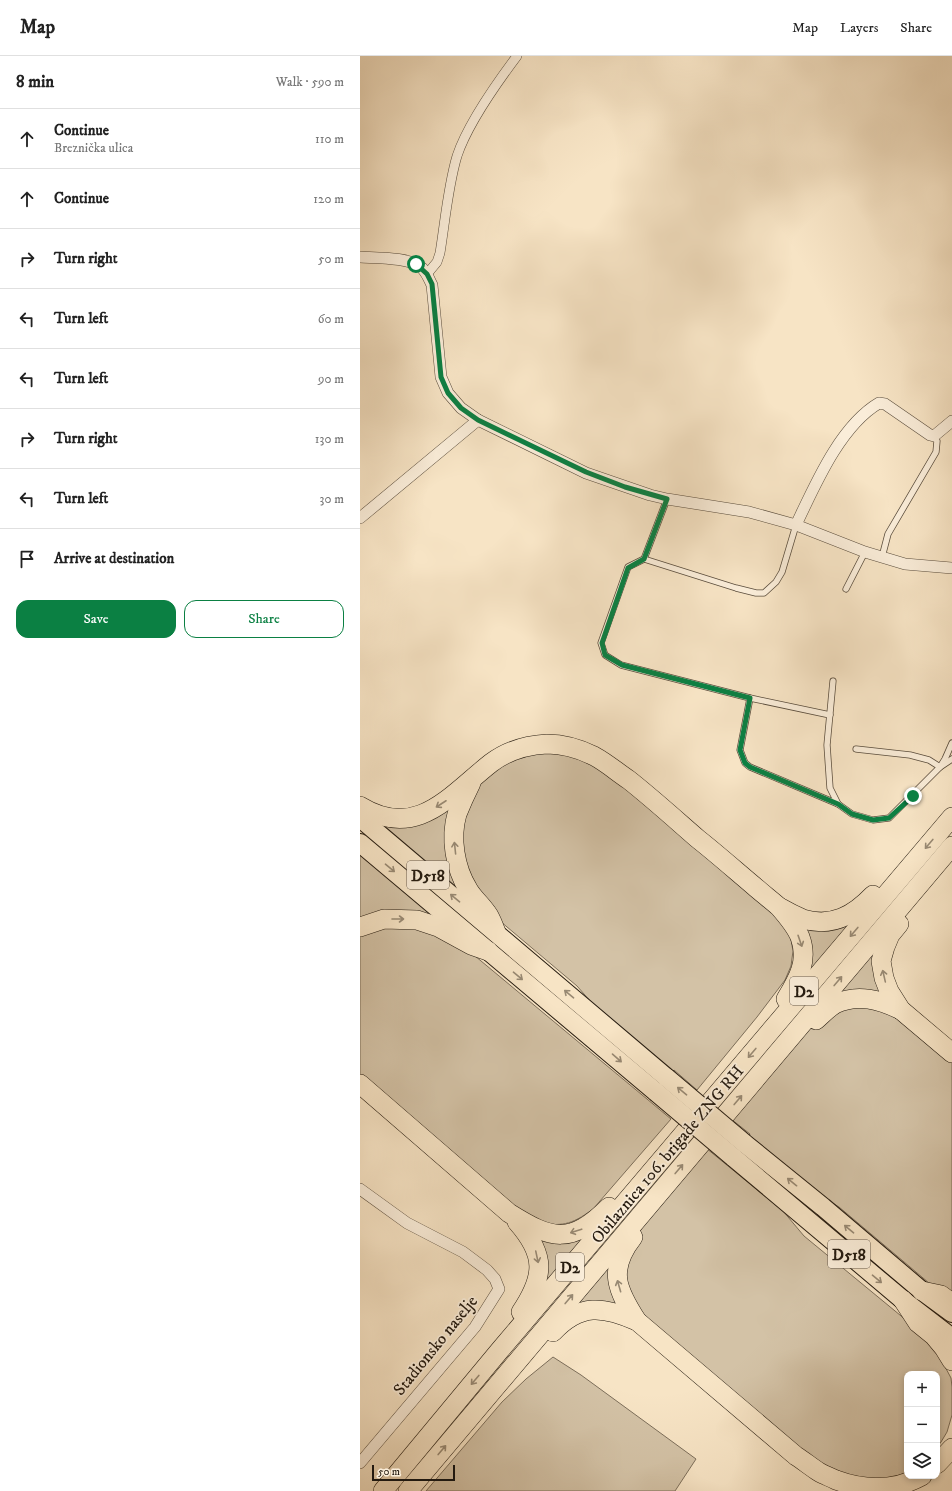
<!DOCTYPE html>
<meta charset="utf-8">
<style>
:root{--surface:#fff;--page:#f6f6f6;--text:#222;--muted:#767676;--line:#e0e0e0;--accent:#0b8043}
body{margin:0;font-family:"IM FELL DW Pica",serif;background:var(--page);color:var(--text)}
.controls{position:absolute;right:12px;bottom:12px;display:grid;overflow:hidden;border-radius:8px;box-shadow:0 2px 6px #0003}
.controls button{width:36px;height:36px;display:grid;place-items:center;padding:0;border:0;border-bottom:1px solid var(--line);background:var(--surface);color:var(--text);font:20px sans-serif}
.scale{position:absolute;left:12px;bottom:10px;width:83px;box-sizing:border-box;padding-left:4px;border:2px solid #241a0f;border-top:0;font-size:11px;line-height:14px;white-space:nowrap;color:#241a0f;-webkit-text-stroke:3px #faedd9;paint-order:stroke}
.stop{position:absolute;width:12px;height:12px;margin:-9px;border:3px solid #0b8043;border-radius:50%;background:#fff}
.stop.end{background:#0b8043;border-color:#fff;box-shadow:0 1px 4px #0008}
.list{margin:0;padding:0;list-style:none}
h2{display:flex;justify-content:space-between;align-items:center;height:52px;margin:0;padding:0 16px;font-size:17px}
h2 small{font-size:13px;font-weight:400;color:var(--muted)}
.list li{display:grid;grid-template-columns:26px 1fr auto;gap:12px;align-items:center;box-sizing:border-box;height:60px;padding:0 16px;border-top:1px solid var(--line)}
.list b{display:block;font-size:15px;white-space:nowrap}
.list p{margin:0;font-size:13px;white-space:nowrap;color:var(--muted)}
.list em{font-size:13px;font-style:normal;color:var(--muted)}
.actions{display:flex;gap:8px;padding:12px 16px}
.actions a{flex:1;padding:9px 0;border:1px solid var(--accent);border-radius:12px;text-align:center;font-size:14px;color:var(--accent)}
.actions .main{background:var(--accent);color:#fff}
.icon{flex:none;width:22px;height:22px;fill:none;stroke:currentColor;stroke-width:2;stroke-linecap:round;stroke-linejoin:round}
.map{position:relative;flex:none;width:592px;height:1435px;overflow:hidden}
header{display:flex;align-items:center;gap:24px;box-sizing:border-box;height:56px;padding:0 20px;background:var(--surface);border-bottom:1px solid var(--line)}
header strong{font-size:19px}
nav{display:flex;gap:22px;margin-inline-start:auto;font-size:14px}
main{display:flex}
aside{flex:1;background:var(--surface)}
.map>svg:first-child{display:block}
.green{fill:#d3c2a6;stroke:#7c6e5a}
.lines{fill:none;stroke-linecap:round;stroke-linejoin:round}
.service-casing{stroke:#594c3c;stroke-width:7}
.pedestrian-casing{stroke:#594c3c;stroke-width:10}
.minor-casing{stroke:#594c3c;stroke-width:12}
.primary-casing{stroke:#241a0f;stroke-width:20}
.trunk-casing{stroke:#241a0f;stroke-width:20}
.service{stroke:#faedd9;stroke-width:5.5}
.pedestrian{stroke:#faedd9;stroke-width:9}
.minor{stroke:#faedd9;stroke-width:11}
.primary{stroke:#f7e4c5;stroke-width:18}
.trunk{stroke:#f7e4c5;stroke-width:19}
.primary-bridge-casing{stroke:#241a0f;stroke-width:20;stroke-linecap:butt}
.primary-bridge{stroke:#f7e4c5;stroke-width:18}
.oneway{stroke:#988973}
.route{stroke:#0b8043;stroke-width:5}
.labels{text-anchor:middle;stroke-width:3.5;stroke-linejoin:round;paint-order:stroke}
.shield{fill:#faedd9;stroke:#64594c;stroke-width:1}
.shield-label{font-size:16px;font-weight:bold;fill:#241a0f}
.street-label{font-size:17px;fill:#241a0f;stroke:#faedd9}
</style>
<header>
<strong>Map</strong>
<nav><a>Map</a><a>Layers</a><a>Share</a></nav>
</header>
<main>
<aside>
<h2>8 min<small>Walk · 590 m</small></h2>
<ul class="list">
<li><svg class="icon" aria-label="ahead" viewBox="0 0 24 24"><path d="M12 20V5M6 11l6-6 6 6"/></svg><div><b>Continue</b><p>Breznička ulica</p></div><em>110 m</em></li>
<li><svg class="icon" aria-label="ahead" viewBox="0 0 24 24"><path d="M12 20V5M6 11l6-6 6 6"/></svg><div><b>Continue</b></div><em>120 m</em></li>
<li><svg class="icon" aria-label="right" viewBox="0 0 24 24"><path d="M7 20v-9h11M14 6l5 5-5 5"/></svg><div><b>Turn right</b></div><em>50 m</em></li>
<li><svg class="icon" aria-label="left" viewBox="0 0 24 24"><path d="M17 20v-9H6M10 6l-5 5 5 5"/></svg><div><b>Turn left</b></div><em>60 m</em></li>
<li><svg class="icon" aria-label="left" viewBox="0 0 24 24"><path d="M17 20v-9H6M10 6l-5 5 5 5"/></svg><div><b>Turn left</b></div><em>90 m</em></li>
<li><svg class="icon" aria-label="right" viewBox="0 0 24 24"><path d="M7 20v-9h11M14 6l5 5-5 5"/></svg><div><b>Turn right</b></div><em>130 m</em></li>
<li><svg class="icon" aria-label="left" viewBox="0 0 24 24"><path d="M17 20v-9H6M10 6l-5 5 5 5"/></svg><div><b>Turn left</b></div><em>30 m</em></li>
<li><svg class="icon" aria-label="arrive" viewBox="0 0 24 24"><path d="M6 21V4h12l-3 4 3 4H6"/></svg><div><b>Arrive at destination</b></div></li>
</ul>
<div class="actions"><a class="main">Save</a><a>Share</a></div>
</aside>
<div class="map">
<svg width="592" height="1435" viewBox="0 0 592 1435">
<rect width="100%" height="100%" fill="#f7e4c5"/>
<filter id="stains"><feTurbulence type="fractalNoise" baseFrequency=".005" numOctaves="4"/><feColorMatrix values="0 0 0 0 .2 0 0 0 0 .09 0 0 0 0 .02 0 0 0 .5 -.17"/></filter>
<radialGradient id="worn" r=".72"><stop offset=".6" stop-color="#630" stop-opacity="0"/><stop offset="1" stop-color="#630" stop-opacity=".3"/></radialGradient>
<g class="green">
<polygon points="174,693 232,704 413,854 430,878 433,895 431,910 425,924 397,961 337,1034 314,1014 311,1017 239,955 217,930 134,860 104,817 100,764 130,711"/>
<polygon points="94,744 102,841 14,765"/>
<polygon points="0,795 82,865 0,865"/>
<path d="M 41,865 L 97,885 L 311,1063 L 233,1153 C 210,1170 202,1170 175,1167 L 0,1021 L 0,874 Z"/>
<polygon points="441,866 494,866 447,922"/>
<polygon points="519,885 528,938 476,943"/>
<polygon points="519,949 592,1005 592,1242 569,1227 479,1151 466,1143 388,1082 390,1078 371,1063 445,977 474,953"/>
<polygon points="346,1092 423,1155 444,1180 563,1278 582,1305 591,1322 592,1331 592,1359 587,1376 581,1386 577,1391 577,1318 547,1318 547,1416 537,1420 522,1423 491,1421 448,1401 283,1264 261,1213 268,1192 297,1150"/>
<polygon points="227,1177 183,1235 177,1179"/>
<polygon points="254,1197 263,1251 211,1255"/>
<polygon points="193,1301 221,1319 336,1403 315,1435 66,1435 142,1346 166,1323"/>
</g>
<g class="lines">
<g class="service-casing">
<g id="service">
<polyline points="307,443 284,503 268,511 241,587 245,599 261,609 390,642 470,659"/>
<polyline points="522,501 528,478 576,396 577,385 574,380"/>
<polyline points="284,503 376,532 396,537 404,537 416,526 422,516 436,469"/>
<polyline points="486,533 505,496"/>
<polyline points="473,625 467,689 470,732 478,748 492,758 513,764 529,762 580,711 585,703 592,687"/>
<polyline points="390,642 380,694 385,707 390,711 478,748"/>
<polyline points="496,693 550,699 569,704 580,711 592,703"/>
</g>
</g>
<g class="pedestrian-casing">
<path id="pedestrian" d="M 67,218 L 77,206 L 80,197 C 85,166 88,130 97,100 C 108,67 136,28 157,0"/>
</g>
<g class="minor-casing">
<g id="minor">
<path d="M 0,201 C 17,202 50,201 62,212 C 67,217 69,223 72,229 L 81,321 L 88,337 L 101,352 L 118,364 L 0,462"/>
<polyline points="118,364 226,417 290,439 307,443 389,456 436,469 505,496 545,508 592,512"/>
<path d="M 436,469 C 455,429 480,370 519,347 L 525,348 L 570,379 L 574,380 L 592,365"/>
<polyline points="0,1133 47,1167 103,1196 127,1214 135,1223 139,1233 115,1271 0,1407"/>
</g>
</g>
<g class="primary-casing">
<g id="primary">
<polyline points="0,762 307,1022"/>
<polyline points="0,787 296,1036"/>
<polyline points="384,1087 463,1151 562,1235 592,1257"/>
<polyline points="373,1101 543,1244 592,1282"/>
</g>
</g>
<g class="trunk-casing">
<g id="trunk">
<path d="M 111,727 C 106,737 101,748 97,758 C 90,782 95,812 108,833 C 113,842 121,848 127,857 C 131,862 133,869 136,876"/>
<path d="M 0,750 C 57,785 90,739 131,707 C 147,695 167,689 187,688 C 203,688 220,693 234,700 C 247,707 257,716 269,724 C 293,743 315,763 338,783 C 357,798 375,814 394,830 C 402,837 411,844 419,851 C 426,859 436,871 440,881 C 449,905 438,923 426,943"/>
<path d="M 421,852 C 428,856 436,860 443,863 C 472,872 494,859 513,839"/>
<polyline points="539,868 530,879 525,891 521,905 524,922 529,935 541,954 592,997"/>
<polyline points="0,871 24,863 57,864 78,871 111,889 128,895"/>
<path d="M 456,964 C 462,959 468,952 475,948 C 498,937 520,944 541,954"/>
<path d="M 0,1028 L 149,1157 C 192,1184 211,1189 249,1151"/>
<path d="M 157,1166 C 186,1199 185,1220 161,1256"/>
<path d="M 273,1181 C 247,1214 257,1234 277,1265"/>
<polyline points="562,1235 581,1239 592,1247"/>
<polyline points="543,1244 558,1267 574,1280 584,1292 592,1305"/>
<path d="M 193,1276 C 220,1247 243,1250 277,1265 L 436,1400 C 444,1405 451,1411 459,1416 C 464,1419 470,1421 476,1424 C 506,1435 534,1435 562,1420"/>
<polyline points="577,1408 592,1392"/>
<polyline points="23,1435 140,1294 592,761"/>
<polyline points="48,1435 592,790"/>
</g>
</g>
<use href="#service" class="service"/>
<use href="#pedestrian" class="pedestrian"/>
<use href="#minor" class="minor"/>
<use href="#primary" class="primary"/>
<use href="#trunk" class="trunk"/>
<g class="primary-bridge-casing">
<g id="primary-bridge">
<polyline points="307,1022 384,1087"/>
<polyline points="296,1036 373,1101"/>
</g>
</g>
<use href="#primary-bridge" class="primary-bridge"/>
</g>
<defs><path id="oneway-shaft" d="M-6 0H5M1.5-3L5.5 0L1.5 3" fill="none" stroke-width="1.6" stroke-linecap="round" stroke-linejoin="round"/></defs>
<g class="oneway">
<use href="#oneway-shaft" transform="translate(81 748) rotate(147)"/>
<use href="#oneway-shaft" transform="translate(569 788) rotate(130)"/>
<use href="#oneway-shaft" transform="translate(95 792) rotate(-96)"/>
<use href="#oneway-shaft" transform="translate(30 812) rotate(40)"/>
<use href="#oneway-shaft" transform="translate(95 842) rotate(-140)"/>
<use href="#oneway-shaft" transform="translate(38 863)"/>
<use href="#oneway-shaft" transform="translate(494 876) rotate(130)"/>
<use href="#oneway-shaft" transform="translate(440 885) rotate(71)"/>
<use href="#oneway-shaft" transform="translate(158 920) rotate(40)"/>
<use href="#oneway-shaft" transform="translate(524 920) rotate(-103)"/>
<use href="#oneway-shaft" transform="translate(478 925) rotate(-50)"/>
<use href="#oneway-shaft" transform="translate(209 938) rotate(-140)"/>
<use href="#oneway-shaft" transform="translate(392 997) rotate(130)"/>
<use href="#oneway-shaft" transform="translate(257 1002) rotate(41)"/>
<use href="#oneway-shaft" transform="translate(322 1035) rotate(-140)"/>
<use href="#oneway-shaft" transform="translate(378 1044) rotate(-50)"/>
<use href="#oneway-shaft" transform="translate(319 1113) rotate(-50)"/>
<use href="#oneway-shaft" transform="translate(432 1126) rotate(-141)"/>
<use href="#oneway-shaft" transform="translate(489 1173) rotate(-140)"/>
<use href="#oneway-shaft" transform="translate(216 1175) rotate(162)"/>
<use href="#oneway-shaft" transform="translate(177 1201) rotate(78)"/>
<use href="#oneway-shaft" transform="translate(517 1223) rotate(40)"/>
<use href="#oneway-shaft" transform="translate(259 1230) rotate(-106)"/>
<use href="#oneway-shaft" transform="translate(209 1243) rotate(-50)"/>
<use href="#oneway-shaft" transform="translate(115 1324) rotate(130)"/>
<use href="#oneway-shaft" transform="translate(82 1394) rotate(-50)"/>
</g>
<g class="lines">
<polyline class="route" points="56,208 67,218 72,228 81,321 88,337 101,352 118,364 226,416 265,431 307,443 284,503 268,512 242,587 245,599 262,609 390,642 380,694 385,707 390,711 478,748 492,758 513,764 529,762 553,740"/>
</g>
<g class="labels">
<g class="shield">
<rect x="47" y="805" width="42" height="28" rx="3"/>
<rect x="430" y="921" width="28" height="28" rx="3"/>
<rect x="468" y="1184" width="42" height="28" rx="3"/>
<rect x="196" y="1197" width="28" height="28" rx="3"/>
</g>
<g class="shield-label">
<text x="68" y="825">D518</text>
<text x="444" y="941">D2</text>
<text x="489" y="1204">D518</text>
<text x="210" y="1217">D2</text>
</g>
<g class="street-label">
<text transform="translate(307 1098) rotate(-50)" y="6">Obilaznica 106. brigade ZNG RH</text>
<text transform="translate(75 1289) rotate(-51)" y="6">Stadionsko naselje</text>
</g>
</g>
<rect width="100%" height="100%" filter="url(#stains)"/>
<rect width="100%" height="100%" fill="url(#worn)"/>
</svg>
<div class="controls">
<button>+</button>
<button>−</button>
<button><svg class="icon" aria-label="layers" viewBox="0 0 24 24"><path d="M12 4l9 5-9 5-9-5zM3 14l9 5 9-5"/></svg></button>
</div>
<div class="scale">50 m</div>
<div class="stop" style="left:56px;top:208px"></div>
<div class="stop end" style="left:553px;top:740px"></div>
</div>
</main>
